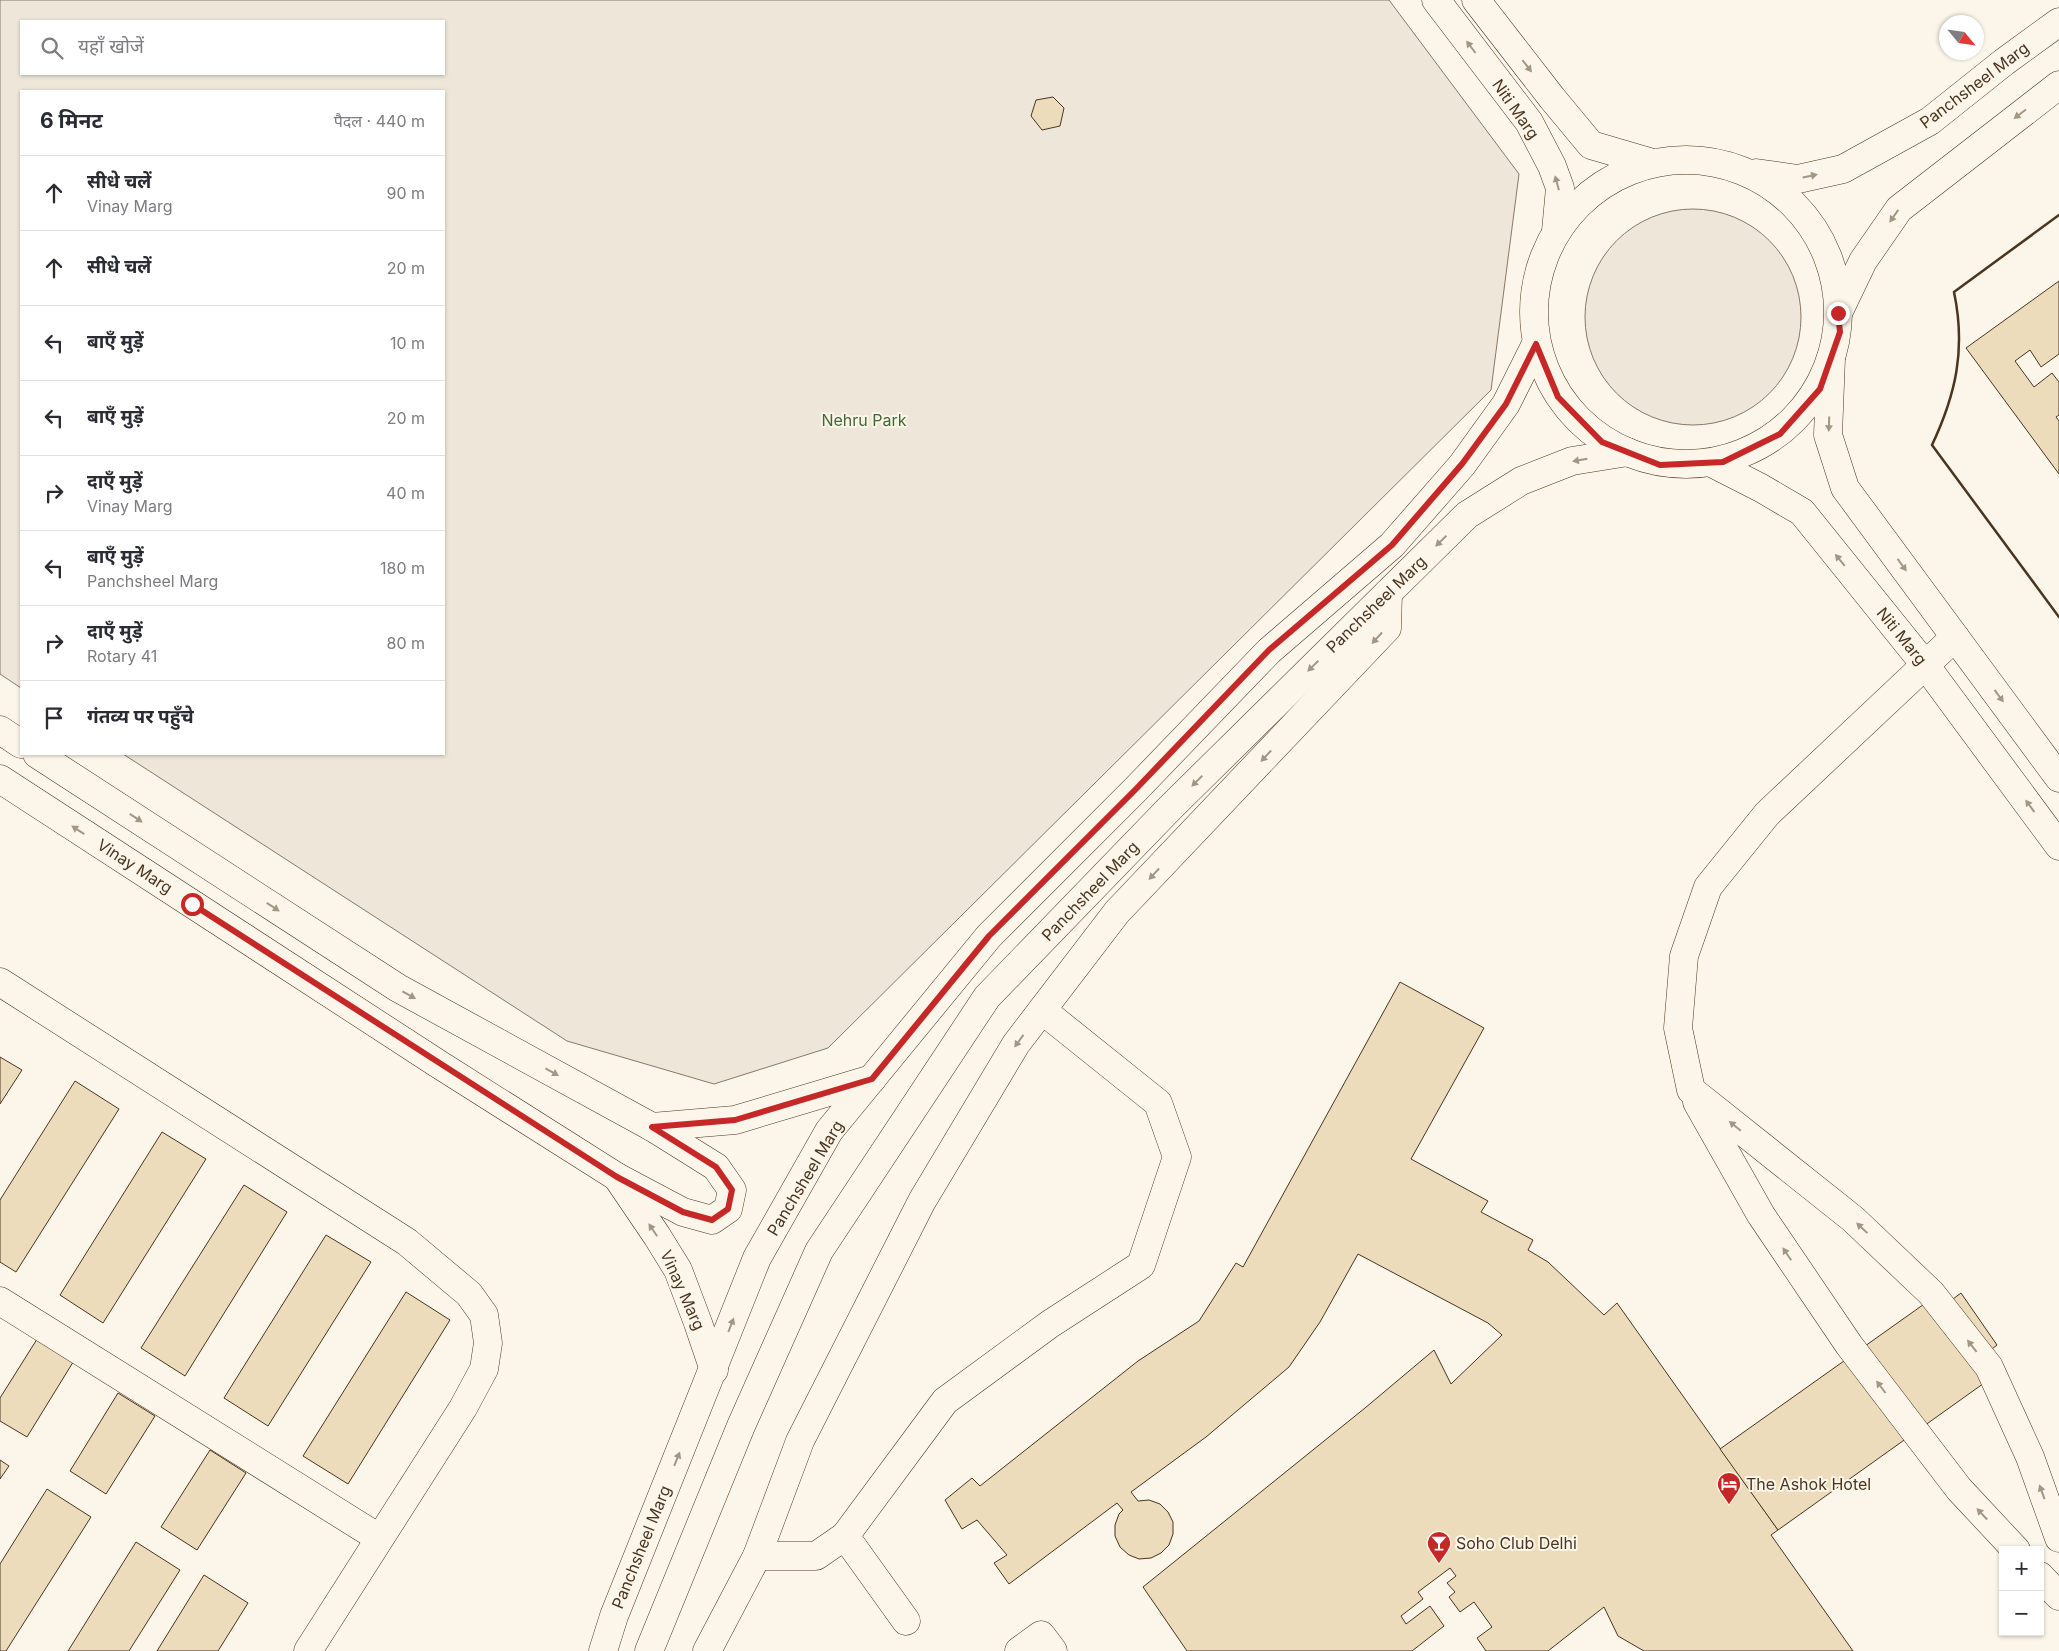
<!DOCTYPE html>
<html lang="hi">
<meta charset="utf-8">
<style>
:root{--surface:#fff;--page:#f7f7f7;--text:#2b2b33;--muted:#7c7c81;--line:#e1e1e2}
body{margin:0;font-family:Inter,"Noto Sans Devanagari",sans-serif;background:var(--page);color:var(--text)}
.controls{position:absolute;right:15px;bottom:15px;display:grid;overflow:hidden;border-radius:0px;box-shadow:0 1px 4px #0004}
.controls button{width:45px;height:45px;display:grid;place-items:center;padding:0;border:0;border-bottom:1px solid var(--line);background:var(--surface);color:var(--text);font:25px sans-serif}
.compass{position:absolute;left:1939px;top:15px;width:45px;height:45px;border-radius:50%;background:var(--surface);box-shadow:0 1px 4px #0004;rotate:119deg}
.stop{position:absolute;width:15px;height:15px;margin:-11px;border:4px solid #c62828;border-radius:50%;background:#fff}
.stop.end{background:#c62828;border-color:#fff;box-shadow:0 1px 5px #0008}
.list{margin:0;padding:0;list-style:none}
h2{display:flex;justify-content:space-between;align-items:center;height:65px;margin:0;padding:0 20px;font-size:21px}
h2 small{font-size:16px;font-weight:400;color:var(--muted)}
.list li{display:grid;grid-template-columns:32px 1fr auto;gap:15px;align-items:center;box-sizing:border-box;height:75px;padding:0 20px;border-top:1px solid var(--line)}
.list b{display:block;font-size:19px;white-space:nowrap}
.list p{margin:0;font-size:16px;white-space:nowrap;color:var(--muted)}
.list em{font-size:16px;font-style:normal;color:var(--muted)}
.icon{flex:none;width:28px;height:28px;fill:none;stroke:currentColor;stroke-width:2;stroke-linecap:round;stroke-linejoin:round}
.map{position:relative;flex:none;width:2059px;height:1651px;overflow:hidden}
.search{position:absolute;background:var(--surface);box-shadow:0 1px 4px #0004;left:20px;top:20px;width:425px;height:55px;display:flex;align-items:center;gap:12px;box-sizing:border-box;padding:0 18px;border-radius:0px;color:var(--muted);font-size:19px}
.panel{position:absolute;background:var(--surface);box-shadow:0 1px 4px #0004;left:20px;top:90px;width:425px;height:665px;border-radius:0px}
.map>svg:first-child{display:block}
.green{fill:#ede6d9;stroke:#887966;fill-rule:evenodd}
.building{fill:#ecdcbc;stroke:#4a3520}
.lines{fill:none;stroke-linecap:round;stroke-linejoin:round}
.minor-casing{stroke:#4a3520;stroke-width:29}
.major-casing{stroke:#4a3520;stroke-width:29}
.minor{stroke:#fbf6e9;stroke-width:28}
.major{stroke:#fbf6e9;stroke-width:28}
.wall{stroke:#4a3520;stroke-width:2.5}
.oneway{fill:#a29684}
.route{stroke:#c62828;stroke-width:6}
.labels{text-anchor:middle;stroke-width:4;stroke-linejoin:round;paint-order:stroke}
.street-label{font-size:16px;fill:#4a3520;stroke:#fbf6e9}
.park-label{font-size:16px;fill:#436837;stroke:#fbf6e9}
.poi-label{font-size:16px;fill:#4a3520;stroke:#fbf6e9;text-anchor:start}
</style>
<div class="map">
<svg width="2059" height="1651" viewBox="0 0 2059 1651">
<rect width="100%" height="100%" fill="#fbf6e9"/>
<g class="green">
<path d="M 0,0 L 1389,0 L 1519,174 L 1491,390 L 828,1048 L 714,1084 L 567,1041 L 123,754 L 444,754 L 444,91 L 21,91 L 21,688 L 0,674 ZM 21,21 L 444,21 L 444,74 L 21,74 Z"/>
<circle cx="1693" cy="317" r="108"/>
</g>
<g class="building">
<polygon points="1053,97 1064,108 1060,126 1042,130 1031,116 1036,100"/>
<polygon points="2059,281 2059,354 2041,367 2030,350 2015,361 2034,387 2052,373 2059,382 2059,415 2056,417 2059,421 2059,474 1966,348"/>
<polygon points="1400,982 1484,1028 1411,1159 1488,1201 1481,1212 1533,1240 1528,1250 1548,1262 1604,1315 1617,1303 1778,1530 1771,1535 1853,1651 1644,1651 1618,1636 1604,1607 1548,1651 1486,1651 1477,1638 1492,1627 1474,1602 1460,1612 1449,1597 1455,1592 1447,1583 1456,1576 1450,1568 1418,1592 1423,1599 1401,1616 1406,1624 1430,1606 1444,1626 1412,1651 1187,1651 1143,1587 1365,1408 1434,1350 1451,1384 1502,1335 1488,1323 1358,1254 1320,1322 1289,1367 1206,1437 1131,1492 1138,1501 1149,1500 1160,1504 1168,1512 1173,1522 1173,1534 1169,1545 1161,1553 1151,1558 1139,1559 1129,1555 1120,1547 1115,1536 1115,1525 1119,1514 1123,1510 1117,1503 1009,1584 994,1563 1007,1555 977,1520 962,1529 945,1500 972,1478 980,1486 1138,1361 1199,1321 1236,1263 1243,1267"/>
<polygon points="0,1057 22,1070 0,1104"/>
<polygon points="75,1081 119,1109 16,1272 0,1262 0,1200"/>
<polygon points="162,1132 206,1159 103,1323 60,1295"/>
<polygon points="244,1185 287,1212 185,1376 141,1348"/>
<polygon points="326,1235 371,1262 268,1426 224,1398"/>
<polygon points="406,1292 450,1320 348,1484 303,1456"/>
<polygon points="1961,1293 1997,1345 1974,1363 1987,1381 1778,1530 1720,1449 1927,1302 1934,1313"/>
<polygon points="39,1336 75,1359 27,1437 0,1421 0,1398"/>
<polygon points="118,1393 155,1416 106,1494 70,1471"/>
<polygon points="210,1450 246,1473 197,1550 161,1527"/>
<polygon points="0,1460 9,1466 0,1479"/>
<polygon points="47,1489 91,1517 6,1651 0,1651 0,1564"/>
<polygon points="136,1542 180,1570 129,1651 68,1651"/>
<polygon points="204,1575 248,1603 218,1651 157,1651"/>
</g>
<g class="lines">
<g class="minor-casing">
<g id="minor">
<polyline points="1436,0 1529,122 1552,166 1560,188 1556,231"/>
<polyline points="1476,0 1552,98 1591,145 1649,162"/>
<polyline points="1831,358 1828,435 1845,488 2059,778"/>
<polyline points="1712,463 1761,488 1802,512 1926,666 2059,846"/>
<polyline points="1955,637 1767,814 1708,887 1684,956 1678,1028 1691,1090 1853,1219 1931,1293 1989,1367 2030,1457 2059,1538"/>
<polyline points="0,982 407,1242 469,1294 484,1315 488,1343 484,1369 463,1408 308,1651"/>
<polyline points="1697,1102 1761,1215 1849,1345 1959,1489 2016,1550"/>
<polyline points="0,1301 379,1538"/>
<polyline points="845,1536 906,1621"/>
<polyline points="757,1556 816,1556 845,1536 945,1401 1050,1324 1141,1265 1177,1157 1158,1103 1042,1010"/>
<polyline points="2040,1576 2059,1596"/>
<polyline points="707,1651 757,1556 800,1441 922,1201 1016,1044 1117,912 1387,628 1388,593"/>
<polyline points="1019,1651 1041,1635 1053,1651"/>
</g>
</g>
<g class="major-casing">
<g id="major">
<circle cx="1686" cy="312" r="152"/>
<polyline points="1756,173 1798,179 1843,169 1930,121 2004,62 2059,22"/>
<polyline points="1839,311 1863,261 1899,209 2059,85"/>
<polyline points="0,730 21,744"/>
<polyline points="37,754 398,988 652,1127 716,1167 732,1190 728,1209 712,1220 683,1212 617,1177"/>
<polyline points="0,779 440,1065 617,1177 657,1236 678,1270 698,1323 714,1370"/>
<polyline points="652,1127 735,1120 872,1079"/>
<polyline points="603,1651 614,1616 757,1258 829,1131 989,936 1135,790 1269,651 1392,545 1462,465 1506,404 1536,344"/>
<polyline points="649,1651 741,1426 819,1251 987,997 1170,808 1467,515 1521,481 1572,461 1628,452"/>
</g>
</g>
<use href="#minor" class="minor"/>
<use href="#major" class="major"/>
<path class="wall" d="M 2059,215 L 1954,292 C 1966,349 1956,394 1932,445 L 2059,617"/>
</g>
<defs><path id="oneway-solid" d="M-6-.8H1V-3.2L6.5 0L1 3.2V.8H-6Z" transform="scale(1.25)"/></defs>
<g class="oneway">
<use href="#oneway-solid" transform="translate(1471 47) rotate(-127)"/>
<use href="#oneway-solid" transform="translate(1527 66) rotate(52)"/>
<use href="#oneway-solid" transform="translate(2020 114) rotate(143)"/>
<use href="#oneway-solid" transform="translate(1810 176) rotate(-12)"/>
<use href="#oneway-solid" transform="translate(1557 183) rotate(-105)"/>
<use href="#oneway-solid" transform="translate(1894 216) rotate(125)"/>
<use href="#oneway-solid" transform="translate(1829 424) rotate(92)"/>
<use href="#oneway-solid" transform="translate(1580 460) rotate(170)"/>
<use href="#oneway-solid" transform="translate(1441 541) rotate(136)"/>
<use href="#oneway-solid" transform="translate(1840 560) rotate(-129)"/>
<use href="#oneway-solid" transform="translate(1902 565) rotate(54)"/>
<use href="#oneway-solid" transform="translate(1377 638) rotate(133)"/>
<use href="#oneway-solid" transform="translate(1313 666) rotate(136)"/>
<use href="#oneway-solid" transform="translate(1999 696) rotate(54)"/>
<use href="#oneway-solid" transform="translate(1266 756) rotate(133)"/>
<use href="#oneway-solid" transform="translate(1197 781) rotate(135)"/>
<use href="#oneway-solid" transform="translate(2030 806) rotate(-126)"/>
<use href="#oneway-solid" transform="translate(136 818) rotate(33)"/>
<use href="#oneway-solid" transform="translate(78 830) rotate(-147)"/>
<use href="#oneway-solid" transform="translate(1154 874) rotate(133)"/>
<use href="#oneway-solid" transform="translate(273 907) rotate(33)"/>
<use href="#oneway-solid" transform="translate(409 995) rotate(29)"/>
<use href="#oneway-solid" transform="translate(1019 1041) rotate(126)"/>
<use href="#oneway-solid" transform="translate(552 1072) rotate(29)"/>
<use href="#oneway-solid" transform="translate(1735 1126) rotate(-141)"/>
<use href="#oneway-solid" transform="translate(1862 1228) rotate(-137)"/>
<use href="#oneway-solid" transform="translate(653 1230) rotate(-124)"/>
<use href="#oneway-solid" transform="translate(1787 1254) rotate(-124)"/>
<use href="#oneway-solid" transform="translate(731 1325) rotate(-69)"/>
<use href="#oneway-solid" transform="translate(1972 1346) rotate(-128)"/>
<use href="#oneway-solid" transform="translate(1881 1387) rotate(-127)"/>
<use href="#oneway-solid" transform="translate(677 1459) rotate(-68)"/>
<use href="#oneway-solid" transform="translate(2042 1492) rotate(-110)"/>
<use href="#oneway-solid" transform="translate(1982 1514) rotate(-133)"/>
</g>
<g class="lines">
<polyline class="route" points="192,904 617,1177 683,1212 712,1220 728,1209 732,1190 716,1167 652,1127 735,1120 872,1079 989,936 1135,790 1269,650 1392,545 1462,464 1506,404 1536,344 1558,397 1602,442 1660,465 1723,462 1780,434 1820,389 1840,332 1838,313"/>
</g>
<defs>
<g id="hotel-pin" transform="scale(1.25)"><path d="M0 17L-7.5 6A9.5 9.5 0 1 1 7.5 6Z" fill="#c62828" stroke="#fbf6e9"/><path d="M-6-4.5h1.5V1H6V5H4.5V3h-9V5H-6ZM-4 0a1.8 1.8 0 1 1 3.6 0ZM.5 0V-2.5h3Q6-2.5 6 0Z" fill="#fff"/></g>
<g id="bar-pin" transform="scale(1.25)"><path d="M0 17L-7.5 6A9.5 9.5 0 1 1 7.5 6Z" fill="#c62828" stroke="#fbf6e9"/><path d="M-6-5H6L.8 .8V4.5H3.5V6h-7V4.5H-.8V.8Z" fill="#fff"/></g>
</defs>
<g fill-rule="evenodd">
<use href="#hotel-pin" x="1729" y="1484"/>
<use href="#bar-pin" x="1439" y="1543"/>
</g>
<g class="labels">
<g class="street-label">
<text transform="translate(1974 85) rotate(-37)" y="6">Panchsheel Marg</text>
<text transform="translate(1516 109) rotate(55)" y="6">Niti Marg</text>
<text transform="translate(1376 604) rotate(-44)" y="6">Panchsheel Marg</text>
<text transform="translate(1902 636) rotate(51)" y="6">Niti Marg</text>
<text transform="translate(135 866) rotate(33)" y="6">Vinay Marg</text>
<text transform="translate(1090 891) rotate(-46)" y="6">Panchsheel Marg</text>
<text transform="translate(805 1178) rotate(-59)" y="6">Panchsheel Marg</text>
<text transform="translate(683 1290) rotate(66)" y="6">Vinay Marg</text>
<text transform="translate(641 1547) rotate(-68)" y="6">Panchsheel Marg</text>
</g>
<g class="park-label">
<text x="864" y="426">Nehru Park</text>
</g>
<g class="poi-label">
<text x="1746" y="1490">The Ashok Hotel</text>
<text x="1456" y="1549">Soho Club Delhi</text>
</g>
</g>
</svg>
<div class="controls">
<button>+</button>
<button>−</button>
</div>
<svg class="compass" viewBox="-18 -18 36 36"><path d="M0-13l5 13h-10z" fill="#e53935"/><path d="M0 13l5-13h-10z" fill="#7c7c81"/></svg>
<div class="stop" style="left:192px;top:904px"></div>
<div class="stop end" style="left:1838px;top:313px"></div>
<div class="search"><svg class="icon" aria-label="search" viewBox="0 0 24 24"><circle cx="10" cy="10" r="6"/><path d="M15 15l6 6"/></svg>यहाँ खोजें</div>
<section class="panel">
<h2>6 मिनट<small>पैदल · 440 m</small></h2>
<ul class="list">
<li><svg class="icon" aria-label="ahead" viewBox="0 0 24 24"><path d="M12 20V5M6 11l6-6 6 6"/></svg><div><b>सीधे चलें</b><p>Vinay Marg</p></div><em>90 m</em></li>
<li><svg class="icon" aria-label="ahead" viewBox="0 0 24 24"><path d="M12 20V5M6 11l6-6 6 6"/></svg><div><b>सीधे चलें</b></div><em>20 m</em></li>
<li><svg class="icon" aria-label="left" viewBox="0 0 24 24"><path d="M17 20v-9H6M10 6l-5 5 5 5"/></svg><div><b>बाएँ मुड़ें</b></div><em>10 m</em></li>
<li><svg class="icon" aria-label="left" viewBox="0 0 24 24"><path d="M17 20v-9H6M10 6l-5 5 5 5"/></svg><div><b>बाएँ मुड़ें</b></div><em>20 m</em></li>
<li><svg class="icon" aria-label="right" viewBox="0 0 24 24"><path d="M7 20v-9h11M14 6l5 5-5 5"/></svg><div><b>दाएँ मुड़ें</b><p>Vinay Marg</p></div><em>40 m</em></li>
<li><svg class="icon" aria-label="left" viewBox="0 0 24 24"><path d="M17 20v-9H6M10 6l-5 5 5 5"/></svg><div><b>बाएँ मुड़ें</b><p>Panchsheel Marg</p></div><em>180 m</em></li>
<li><svg class="icon" aria-label="right" viewBox="0 0 24 24"><path d="M7 20v-9h11M14 6l5 5-5 5"/></svg><div><b>दाएँ मुड़ें</b><p>Rotary 41</p></div><em>80 m</em></li>
<li><svg class="icon" aria-label="arrive" viewBox="0 0 24 24"><path d="M6 21V4h12l-3 4 3 4H6"/></svg><div><b>गंतव्य पर पहुँचे</b></div></li>
</ul>
</section>
</div>
